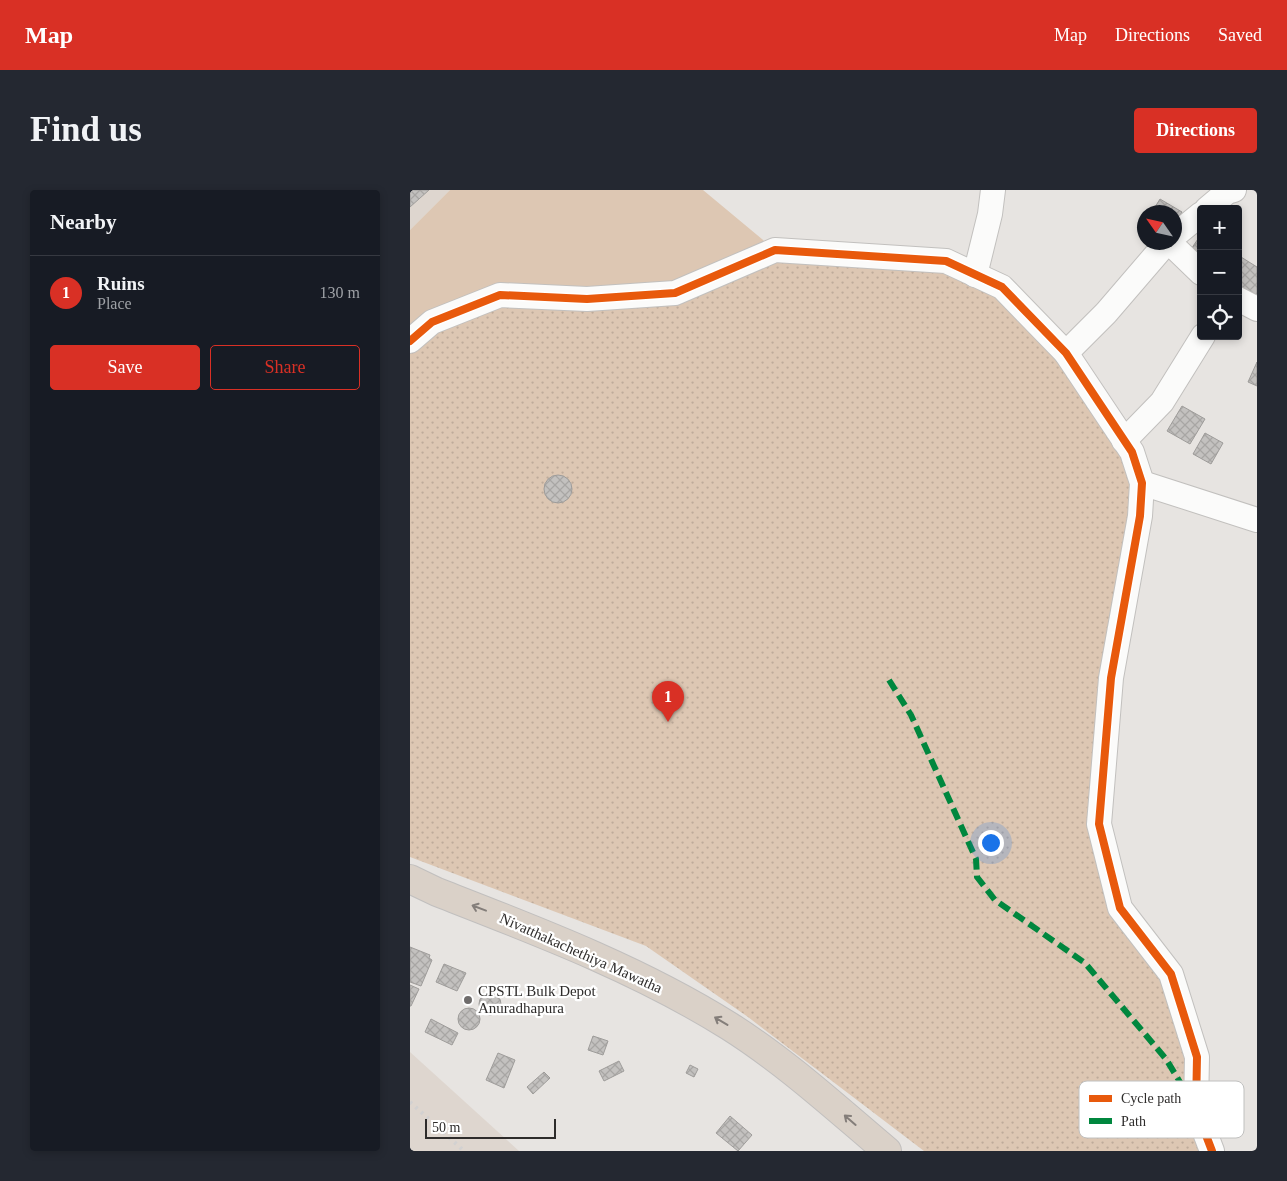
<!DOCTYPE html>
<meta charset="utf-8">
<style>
:root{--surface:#171b24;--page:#242831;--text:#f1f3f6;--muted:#9ea1a6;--line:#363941;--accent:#d93025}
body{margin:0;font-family:Georgia,serif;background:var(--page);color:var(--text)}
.controls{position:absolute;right:15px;top:15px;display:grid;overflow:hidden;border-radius:5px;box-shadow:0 2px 8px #0003}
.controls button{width:45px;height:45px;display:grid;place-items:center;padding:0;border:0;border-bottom:1px solid var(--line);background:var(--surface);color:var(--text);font:25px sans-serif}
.compass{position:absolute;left:727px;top:15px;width:45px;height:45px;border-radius:50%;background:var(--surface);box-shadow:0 2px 8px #0003;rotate:304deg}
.scale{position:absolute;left:15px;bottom:12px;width:131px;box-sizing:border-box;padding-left:5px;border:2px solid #2e2c2b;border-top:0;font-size:14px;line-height:18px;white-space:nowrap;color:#2e2c2b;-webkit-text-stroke:4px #fff;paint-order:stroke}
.you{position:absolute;left:580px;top:652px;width:18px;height:18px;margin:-12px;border:4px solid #fff;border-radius:50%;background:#1a73e8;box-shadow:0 0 0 8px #1a73e833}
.badge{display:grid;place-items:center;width:32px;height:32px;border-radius:50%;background:var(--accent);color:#fff;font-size:16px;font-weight:700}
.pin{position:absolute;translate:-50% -41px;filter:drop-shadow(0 1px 2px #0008)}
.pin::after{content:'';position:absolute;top:26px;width:18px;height:15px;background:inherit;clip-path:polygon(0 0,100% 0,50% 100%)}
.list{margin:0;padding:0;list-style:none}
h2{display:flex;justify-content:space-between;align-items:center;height:65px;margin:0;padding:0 20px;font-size:21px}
h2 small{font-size:16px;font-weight:400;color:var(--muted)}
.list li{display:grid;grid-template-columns:32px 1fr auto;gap:15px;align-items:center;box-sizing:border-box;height:75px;padding:0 20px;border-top:1px solid var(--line)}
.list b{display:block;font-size:19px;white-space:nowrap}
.list p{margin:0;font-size:16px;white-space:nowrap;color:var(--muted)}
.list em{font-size:16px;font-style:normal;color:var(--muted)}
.actions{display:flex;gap:10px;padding:15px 20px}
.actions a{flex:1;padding:11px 0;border:1px solid var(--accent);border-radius:5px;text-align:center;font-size:18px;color:var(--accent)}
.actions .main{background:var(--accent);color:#fff}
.icon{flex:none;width:28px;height:28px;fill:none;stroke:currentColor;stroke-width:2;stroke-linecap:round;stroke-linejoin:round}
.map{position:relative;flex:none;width:847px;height:961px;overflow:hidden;border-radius:5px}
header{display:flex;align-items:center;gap:30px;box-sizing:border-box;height:70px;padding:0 25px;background:var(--accent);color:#fff}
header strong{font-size:24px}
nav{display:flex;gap:28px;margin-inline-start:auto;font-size:18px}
.intro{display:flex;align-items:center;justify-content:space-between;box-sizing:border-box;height:120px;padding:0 30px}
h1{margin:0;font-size:35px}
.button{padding:12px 22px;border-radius:5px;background:var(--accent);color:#fff;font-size:18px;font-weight:700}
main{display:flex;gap:30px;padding:0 30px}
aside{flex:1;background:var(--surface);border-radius:5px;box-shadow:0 2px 8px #0003}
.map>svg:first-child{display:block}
.built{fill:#ded6cf}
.grass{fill:url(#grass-dots)}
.green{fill:#ddc7b3}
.building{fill:url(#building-cross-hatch);stroke:#9e9c9a}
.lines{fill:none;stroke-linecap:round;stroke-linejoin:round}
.minor-casing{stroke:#c2c0be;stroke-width:26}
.highway-casing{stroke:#c1bfbe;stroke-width:30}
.minor{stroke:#fbfbfa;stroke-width:24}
.highway{stroke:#dad1c8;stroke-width:28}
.rail{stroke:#d2d1d1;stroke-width:4;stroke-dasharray:2.5 5;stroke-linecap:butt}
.quiet{stroke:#00873e;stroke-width:6;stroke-dasharray:12 6;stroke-linecap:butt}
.cycleway-casing{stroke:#fff;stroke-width:11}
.cycleway{stroke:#e8590c;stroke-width:8}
.oneway{stroke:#847e7a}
.poi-dot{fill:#6f6c6b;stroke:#fff;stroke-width:2}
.labels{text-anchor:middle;stroke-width:4.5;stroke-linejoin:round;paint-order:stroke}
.street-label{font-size:15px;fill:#2e2c2b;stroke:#fff}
.poi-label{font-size:15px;fill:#2e2c2b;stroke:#fff;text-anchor:start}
.key{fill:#fff;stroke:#c0c0bf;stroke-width:1}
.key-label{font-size:14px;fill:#2e2c2b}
</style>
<header>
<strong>Map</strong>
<nav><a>Map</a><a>Directions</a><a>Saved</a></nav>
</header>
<div class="intro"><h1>Find us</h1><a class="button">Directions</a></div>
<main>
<aside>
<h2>Nearby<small></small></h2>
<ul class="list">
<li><span class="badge">1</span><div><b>Ruins</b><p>Place</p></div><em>130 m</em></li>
</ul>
<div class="actions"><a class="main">Save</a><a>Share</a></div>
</aside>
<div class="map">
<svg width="847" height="961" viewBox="0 0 847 961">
<defs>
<pattern id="grass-dots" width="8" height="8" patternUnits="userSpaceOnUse" patternTransform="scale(1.25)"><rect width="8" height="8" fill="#ddc7b3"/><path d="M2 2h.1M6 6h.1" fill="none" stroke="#beab9a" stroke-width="1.8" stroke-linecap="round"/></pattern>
<pattern id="building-cross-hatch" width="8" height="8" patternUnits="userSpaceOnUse" patternTransform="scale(1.25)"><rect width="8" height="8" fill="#c3c1bf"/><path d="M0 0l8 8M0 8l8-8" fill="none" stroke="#a8a6a4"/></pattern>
</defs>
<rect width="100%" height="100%" fill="#e7e4e1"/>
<g class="built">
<polygon points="0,0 40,0 0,40"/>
<polygon points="0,862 109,961 0,961"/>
</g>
<polygon class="grass" points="365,60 536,71 592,97 656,163 732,293 689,634 710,718 761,784 787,867 803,930 809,961 514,961 338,827 236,756 0,667 0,151 90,105"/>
<polygon class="green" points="40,0 293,0 365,60 265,103 90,105 0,151 0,40"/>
<g class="building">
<polygon points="0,0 19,0 0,17"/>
<polygon points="750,9 772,22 764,36 764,22 742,22"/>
<polygon points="790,46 791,47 791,79 777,65"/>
<polygon points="831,67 847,77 847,110 828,97 828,71"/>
<polygon points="847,172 847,196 838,192"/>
<polygon points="772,216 795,229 780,254 757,241"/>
<polygon points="795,243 813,253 801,274 783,264"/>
<circle cx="148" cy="299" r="14"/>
<polygon points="0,757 20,765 19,768 22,770 11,796 0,792"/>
<polygon points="34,774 56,783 47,801 26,792"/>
<polygon points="0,795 9,799 1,816 0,816"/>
<circle cx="80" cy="814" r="11"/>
<circle cx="59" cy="829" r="11"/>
<polygon points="21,829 48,843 42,855 15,842"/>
<polygon points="183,846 198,851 193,865 178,860"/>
<polygon points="88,863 105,870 94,898 76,890"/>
<polygon points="209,871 214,881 194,891 189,881"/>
<polygon points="280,875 288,879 284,887 276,883"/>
<polygon points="134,882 140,888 123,904 117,897"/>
<polygon points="320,926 342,945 328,961 306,943"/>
</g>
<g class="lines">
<g class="minor-casing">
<g id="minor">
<polyline points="797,19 817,2 824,0"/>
<polyline points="764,46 791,24"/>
<polyline points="759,52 791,83"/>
<polyline points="565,85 580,24 583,0"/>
<polyline points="828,109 847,119"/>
<polyline points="0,151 22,132 90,105 177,109 265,103 365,60 536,71 592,97 656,163 722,262 732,293 730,326 701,488 689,634 710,718 761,784 787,867 786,919 802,961"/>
<polyline points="656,163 696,123 757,52"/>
<polyline points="714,251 752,212 793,146"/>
<polyline points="732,293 847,330"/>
</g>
</g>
<g class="highway-casing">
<path id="highway" d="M 0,689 L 27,702 C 127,741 228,779 319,836 C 376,872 426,918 477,961"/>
</g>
<use href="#minor" class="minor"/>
<use href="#highway" class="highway"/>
<polyline class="rail" points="0,912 54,961"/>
<polyline class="quiet" points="479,490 501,525 566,669 567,687 585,710 675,773 756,869 785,917"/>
<g class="cycleway-casing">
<polyline id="cycleway" points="0,151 22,132 90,105 177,109 265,103 365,60 536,71 592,97 656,163 722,262 732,293 730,326 701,488 689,634 710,718 761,784 787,867 786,919 802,961"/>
</g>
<use href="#cycleway" class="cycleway"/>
</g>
<defs><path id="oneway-shaft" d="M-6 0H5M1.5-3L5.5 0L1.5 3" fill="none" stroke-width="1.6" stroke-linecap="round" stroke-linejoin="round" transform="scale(1.25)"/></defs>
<g class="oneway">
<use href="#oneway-shaft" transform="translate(69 718) rotate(-159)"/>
<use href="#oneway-shaft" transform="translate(311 831) rotate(-149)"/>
<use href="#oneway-shaft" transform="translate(440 930) rotate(-139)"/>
</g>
<circle class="poi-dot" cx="58" cy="810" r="5"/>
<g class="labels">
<g class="street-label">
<text transform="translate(171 763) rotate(24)" y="5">Nivatthakachethiya Mawatha</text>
</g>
<g class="poi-label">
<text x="68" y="806">CPSTL Bulk Depot<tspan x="68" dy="17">Anuradhapura</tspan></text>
</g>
</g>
<rect x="669" y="891" width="165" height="57" rx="8" class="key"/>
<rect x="679" y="905" width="23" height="7" fill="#e8590c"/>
<rect x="679" y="928" width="23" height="6" fill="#00873e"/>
<g class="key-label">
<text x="711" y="913">Cycle path</text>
<text x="711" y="936">Path</text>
</g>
</svg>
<div class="controls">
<button>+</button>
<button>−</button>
<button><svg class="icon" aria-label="locate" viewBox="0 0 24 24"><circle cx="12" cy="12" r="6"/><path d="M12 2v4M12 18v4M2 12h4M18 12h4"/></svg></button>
</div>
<svg class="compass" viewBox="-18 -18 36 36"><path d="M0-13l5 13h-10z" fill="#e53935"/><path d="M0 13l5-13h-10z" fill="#9ea1a6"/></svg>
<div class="scale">50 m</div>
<div class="you"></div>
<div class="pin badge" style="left:258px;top:532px">1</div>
</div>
</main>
